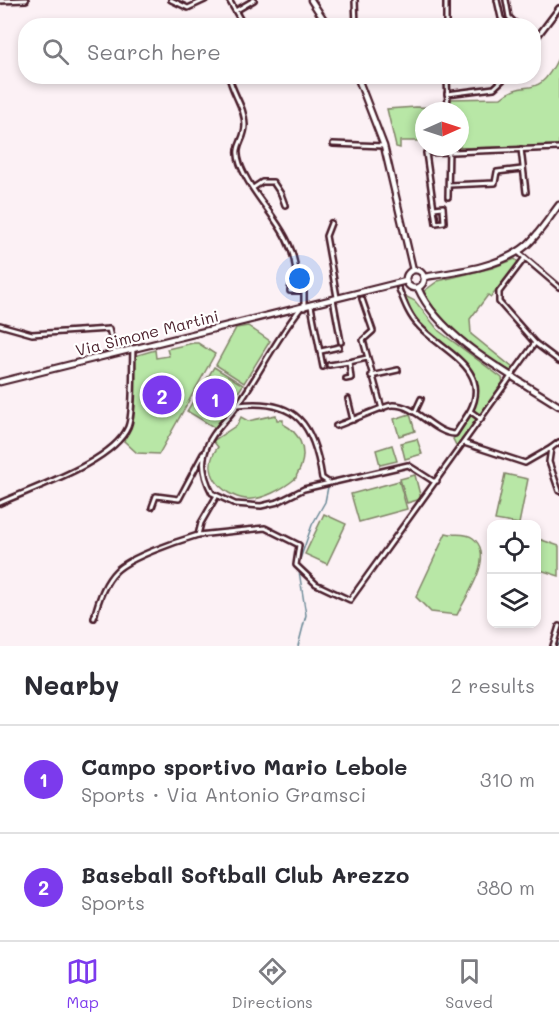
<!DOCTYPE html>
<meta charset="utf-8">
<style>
:root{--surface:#fff;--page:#f7f7f7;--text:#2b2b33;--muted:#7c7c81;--line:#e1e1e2;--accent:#7c3aed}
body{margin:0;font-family:Mali,sans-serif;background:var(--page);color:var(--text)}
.controls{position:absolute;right:18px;bottom:18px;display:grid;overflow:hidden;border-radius:12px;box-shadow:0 3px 9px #0003}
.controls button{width:54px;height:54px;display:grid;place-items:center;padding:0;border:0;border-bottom:2px solid var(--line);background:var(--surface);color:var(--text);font:30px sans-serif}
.compass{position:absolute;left:415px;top:102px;width:54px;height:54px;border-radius:50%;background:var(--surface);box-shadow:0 3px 9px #0003;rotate:87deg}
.you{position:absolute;left:300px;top:279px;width:21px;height:21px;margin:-15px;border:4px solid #fff;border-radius:50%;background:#1a73e8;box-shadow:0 0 0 9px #1a73e833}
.badge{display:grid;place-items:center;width:39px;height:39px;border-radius:50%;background:var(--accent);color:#fff;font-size:20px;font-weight:700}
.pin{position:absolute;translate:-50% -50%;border:3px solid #fff;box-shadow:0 2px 6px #0006}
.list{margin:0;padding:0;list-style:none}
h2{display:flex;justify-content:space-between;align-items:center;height:78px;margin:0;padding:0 24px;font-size:26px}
h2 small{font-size:20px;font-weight:400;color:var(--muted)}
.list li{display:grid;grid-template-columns:39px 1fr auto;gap:18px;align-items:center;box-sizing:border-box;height:108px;padding:0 24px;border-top:2px solid var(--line)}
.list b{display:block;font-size:22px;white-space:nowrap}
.list p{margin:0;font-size:20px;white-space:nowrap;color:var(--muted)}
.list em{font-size:20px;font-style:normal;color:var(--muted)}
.icon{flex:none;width:33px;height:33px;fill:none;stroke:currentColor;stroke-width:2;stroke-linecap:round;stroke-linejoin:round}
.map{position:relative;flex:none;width:559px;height:646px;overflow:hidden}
.search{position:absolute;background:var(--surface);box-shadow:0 3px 9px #0003;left:18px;right:18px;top:18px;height:66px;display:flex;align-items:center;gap:15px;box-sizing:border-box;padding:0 21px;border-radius:24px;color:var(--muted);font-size:22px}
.sheet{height:294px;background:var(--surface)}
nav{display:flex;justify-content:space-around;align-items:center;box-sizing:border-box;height:84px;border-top:2px solid var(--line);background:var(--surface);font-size:16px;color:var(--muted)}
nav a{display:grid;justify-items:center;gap:3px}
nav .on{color:var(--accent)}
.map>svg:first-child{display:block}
.green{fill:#b8e7a6;stroke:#818368;stroke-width:1.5}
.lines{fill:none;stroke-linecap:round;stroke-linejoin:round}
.stream{stroke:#6b8997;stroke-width:1.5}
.minor-casing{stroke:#4a1f2b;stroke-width:8}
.tertiary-casing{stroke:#4a1f2b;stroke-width:9}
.secondary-casing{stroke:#4a1f2b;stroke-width:9}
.minor{stroke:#fff;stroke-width:3}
.tertiary{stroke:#fff;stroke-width:4.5}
.secondary{stroke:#fff;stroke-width:4.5}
.labels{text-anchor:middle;stroke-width:4.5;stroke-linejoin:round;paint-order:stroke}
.street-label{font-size:16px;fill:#4a1f2b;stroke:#fff}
</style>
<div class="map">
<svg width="559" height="646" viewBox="0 0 559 646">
<rect width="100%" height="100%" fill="#fcf1f5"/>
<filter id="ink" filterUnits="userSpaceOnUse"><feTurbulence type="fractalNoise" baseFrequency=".0167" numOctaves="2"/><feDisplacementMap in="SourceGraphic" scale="12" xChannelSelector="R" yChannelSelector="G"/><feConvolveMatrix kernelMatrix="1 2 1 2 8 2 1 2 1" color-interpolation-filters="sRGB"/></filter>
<g filter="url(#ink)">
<g class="green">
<path d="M 559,56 L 559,146 L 456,148 L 454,147 L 460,147 L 460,111 L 449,111 L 449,99 L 501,98 C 527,76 537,104 559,56 Z"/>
<polygon points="416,107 445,108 445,111 424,111 424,141 400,141 400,148 396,147 387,109"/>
<path d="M 515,259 L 519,263 L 491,297 L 488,295 L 470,319 L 471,334 L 513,368 L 511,371 C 486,360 433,316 424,291 L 438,281 L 492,268 Z"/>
<path d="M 403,295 L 415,301 L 439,331 L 502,378 L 503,383 L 481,416 L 473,411 C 493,365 450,354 423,328 C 414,319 409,306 403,295 Z"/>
<polygon points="248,326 270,341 244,383 216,365 236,328"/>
<polygon points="193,343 198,343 215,354 159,454 137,453 124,441 131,423 134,356 155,350 156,358 169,356 167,349"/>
<polygon points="214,367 243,385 215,428 187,411"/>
<polygon points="410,414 415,431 399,436 394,419"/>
<path d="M 276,415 L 277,420 L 283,420 L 283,424 C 299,432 307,449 301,466 C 300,471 296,474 296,478 C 284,488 262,501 246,499 C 222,496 199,471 218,447 L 213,441 L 237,425 L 241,417 L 248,421 Z"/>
<polygon points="471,415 479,420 458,449 453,439"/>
<polygon points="417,439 422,454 405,459 401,443"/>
<polygon points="392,445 397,461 380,465 376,450"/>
<polygon points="505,474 528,479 519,524 495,520"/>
<polygon points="415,475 421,499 407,503 400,479"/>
<polygon points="399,481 407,509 359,522 351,494"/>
<polygon points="324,514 346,524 327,564 305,554"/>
<path d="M 446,533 C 455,536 465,532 473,538 C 496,556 466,596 457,615 L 431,612 L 416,597 Z"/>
<polygon points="536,538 559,546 559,576 537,569"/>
</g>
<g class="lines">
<g class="stream">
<polyline points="298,646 306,615 298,565 312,525 325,502 328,487"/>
<polyline points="557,646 559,643"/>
</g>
<g class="minor-casing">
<g id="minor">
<polyline points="171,0 188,8 205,0"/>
<polyline points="229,0 244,26"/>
<polyline points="355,0 356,26"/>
<polyline points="446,0 446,26"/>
<polyline points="497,0 501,18 507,26"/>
<polyline points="506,0 509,17 518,26"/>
<polyline points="0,1 26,0"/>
<polyline points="237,10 254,0"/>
<polyline points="315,26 320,24"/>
<polyline points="534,41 559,8"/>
<path d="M 229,76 C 232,93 245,107 245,125 C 245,142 233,144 240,164 C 255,204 294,229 296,274 C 296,280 290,284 290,291 L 304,291 L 304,308"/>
<polyline points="447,76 448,111"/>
<polyline points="447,94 494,88 507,76"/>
<polyline points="333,144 384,146"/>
<polyline points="521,149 526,192"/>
<polyline points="449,185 495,183 497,172 522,169"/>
<polyline points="253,188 262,182 273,182 281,194 285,205"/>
<polyline points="448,197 449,147"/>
<polyline points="434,208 443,207 444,222 436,223 426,153 559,148"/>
<polyline points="331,223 326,236 337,297"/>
<polyline points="518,252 559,287"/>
<polyline points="524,259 499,292 499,302 535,343 559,361"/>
<path d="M 399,289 C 404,302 409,316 419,326 C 443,352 492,369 470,411 L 481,419"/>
<polyline points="333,299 341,342"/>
<polyline points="362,299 373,331 363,340 382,409"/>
<polyline points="311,306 323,367"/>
<path d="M 300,309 C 277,338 260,372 239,403 C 228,420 210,432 205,453 C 201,467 205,480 212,493 L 235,504 L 261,506 L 278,502 L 304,489 L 408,465 L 433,481 L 437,481"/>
<polyline points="0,325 32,334 109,329 115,353"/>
<polyline points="321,351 339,347"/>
<polyline points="329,365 349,362"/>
<polyline points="371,376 398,370"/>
<polyline points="346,379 351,378 349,362 367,358"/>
<polyline points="348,399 353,420"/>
<path d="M 238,405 C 297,398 314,425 322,478 L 328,482"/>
<polyline points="415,412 421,399"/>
<path d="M 336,426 C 346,423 386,405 392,405 C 417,404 432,433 455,434 L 470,411"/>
<polyline points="559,442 551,448 549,462 559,491"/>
<polyline points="464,443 525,463 551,448"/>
<path d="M 0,503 C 35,487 113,462 128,427 C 134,413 132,366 133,348"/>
<polyline points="152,507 156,496 179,499 203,454"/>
<polyline points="198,535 265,528 299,545 296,565 316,584 350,600 535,343"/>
<path d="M 94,618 C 98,601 104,583 116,571 C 130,557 178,541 198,535 L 201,523 L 216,497"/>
<polyline points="553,646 559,626"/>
</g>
</g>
<g class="tertiary-casing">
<g id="tertiary">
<path d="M 424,277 C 457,272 501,267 527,245 C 539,234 549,218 559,205"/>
<polyline points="0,382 406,281"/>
</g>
</g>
<g class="secondary-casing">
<g id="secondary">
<polyline points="311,0 328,26"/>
<polyline points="357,76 384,146 413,270"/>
<circle cx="415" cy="279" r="9"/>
<path d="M 418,288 C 440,339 513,376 559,406"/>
</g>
</g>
<use href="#minor" class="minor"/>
<use href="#tertiary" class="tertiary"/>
<use href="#secondary" class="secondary"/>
</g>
</g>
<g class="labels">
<g class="street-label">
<text transform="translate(147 333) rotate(-14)" y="6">Via Simone Martini</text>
</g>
</g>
</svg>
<div class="controls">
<button><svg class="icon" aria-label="locate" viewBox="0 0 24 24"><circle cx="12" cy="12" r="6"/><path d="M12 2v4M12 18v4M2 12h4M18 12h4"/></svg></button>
<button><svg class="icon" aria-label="layers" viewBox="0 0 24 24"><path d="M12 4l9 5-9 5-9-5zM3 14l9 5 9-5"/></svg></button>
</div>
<svg class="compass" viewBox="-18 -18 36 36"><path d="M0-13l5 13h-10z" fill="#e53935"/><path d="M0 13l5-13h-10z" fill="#7c7c81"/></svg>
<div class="you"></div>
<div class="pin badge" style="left:215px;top:398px">1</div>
<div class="pin badge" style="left:162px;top:395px">2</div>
<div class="search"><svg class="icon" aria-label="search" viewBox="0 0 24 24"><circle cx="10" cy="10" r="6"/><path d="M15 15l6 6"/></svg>Search here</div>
</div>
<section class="sheet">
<h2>Nearby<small>2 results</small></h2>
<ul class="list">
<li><span class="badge">1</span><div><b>Campo sportivo Mario Lebole</b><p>Sports · Via Antonio Gramsci</p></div><em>310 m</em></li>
<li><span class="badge">2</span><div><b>Baseball Softball Club Arezzo</b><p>Sports</p></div><em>380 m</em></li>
</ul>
</section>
<nav>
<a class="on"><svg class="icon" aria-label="map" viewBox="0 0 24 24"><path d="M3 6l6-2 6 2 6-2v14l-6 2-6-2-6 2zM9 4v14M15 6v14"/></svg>Map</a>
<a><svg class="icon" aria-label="directions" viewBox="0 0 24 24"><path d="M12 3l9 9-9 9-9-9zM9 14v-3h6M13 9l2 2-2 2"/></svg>Directions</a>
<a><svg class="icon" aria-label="saved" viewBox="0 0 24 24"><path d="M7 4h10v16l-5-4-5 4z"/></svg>Saved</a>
</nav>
